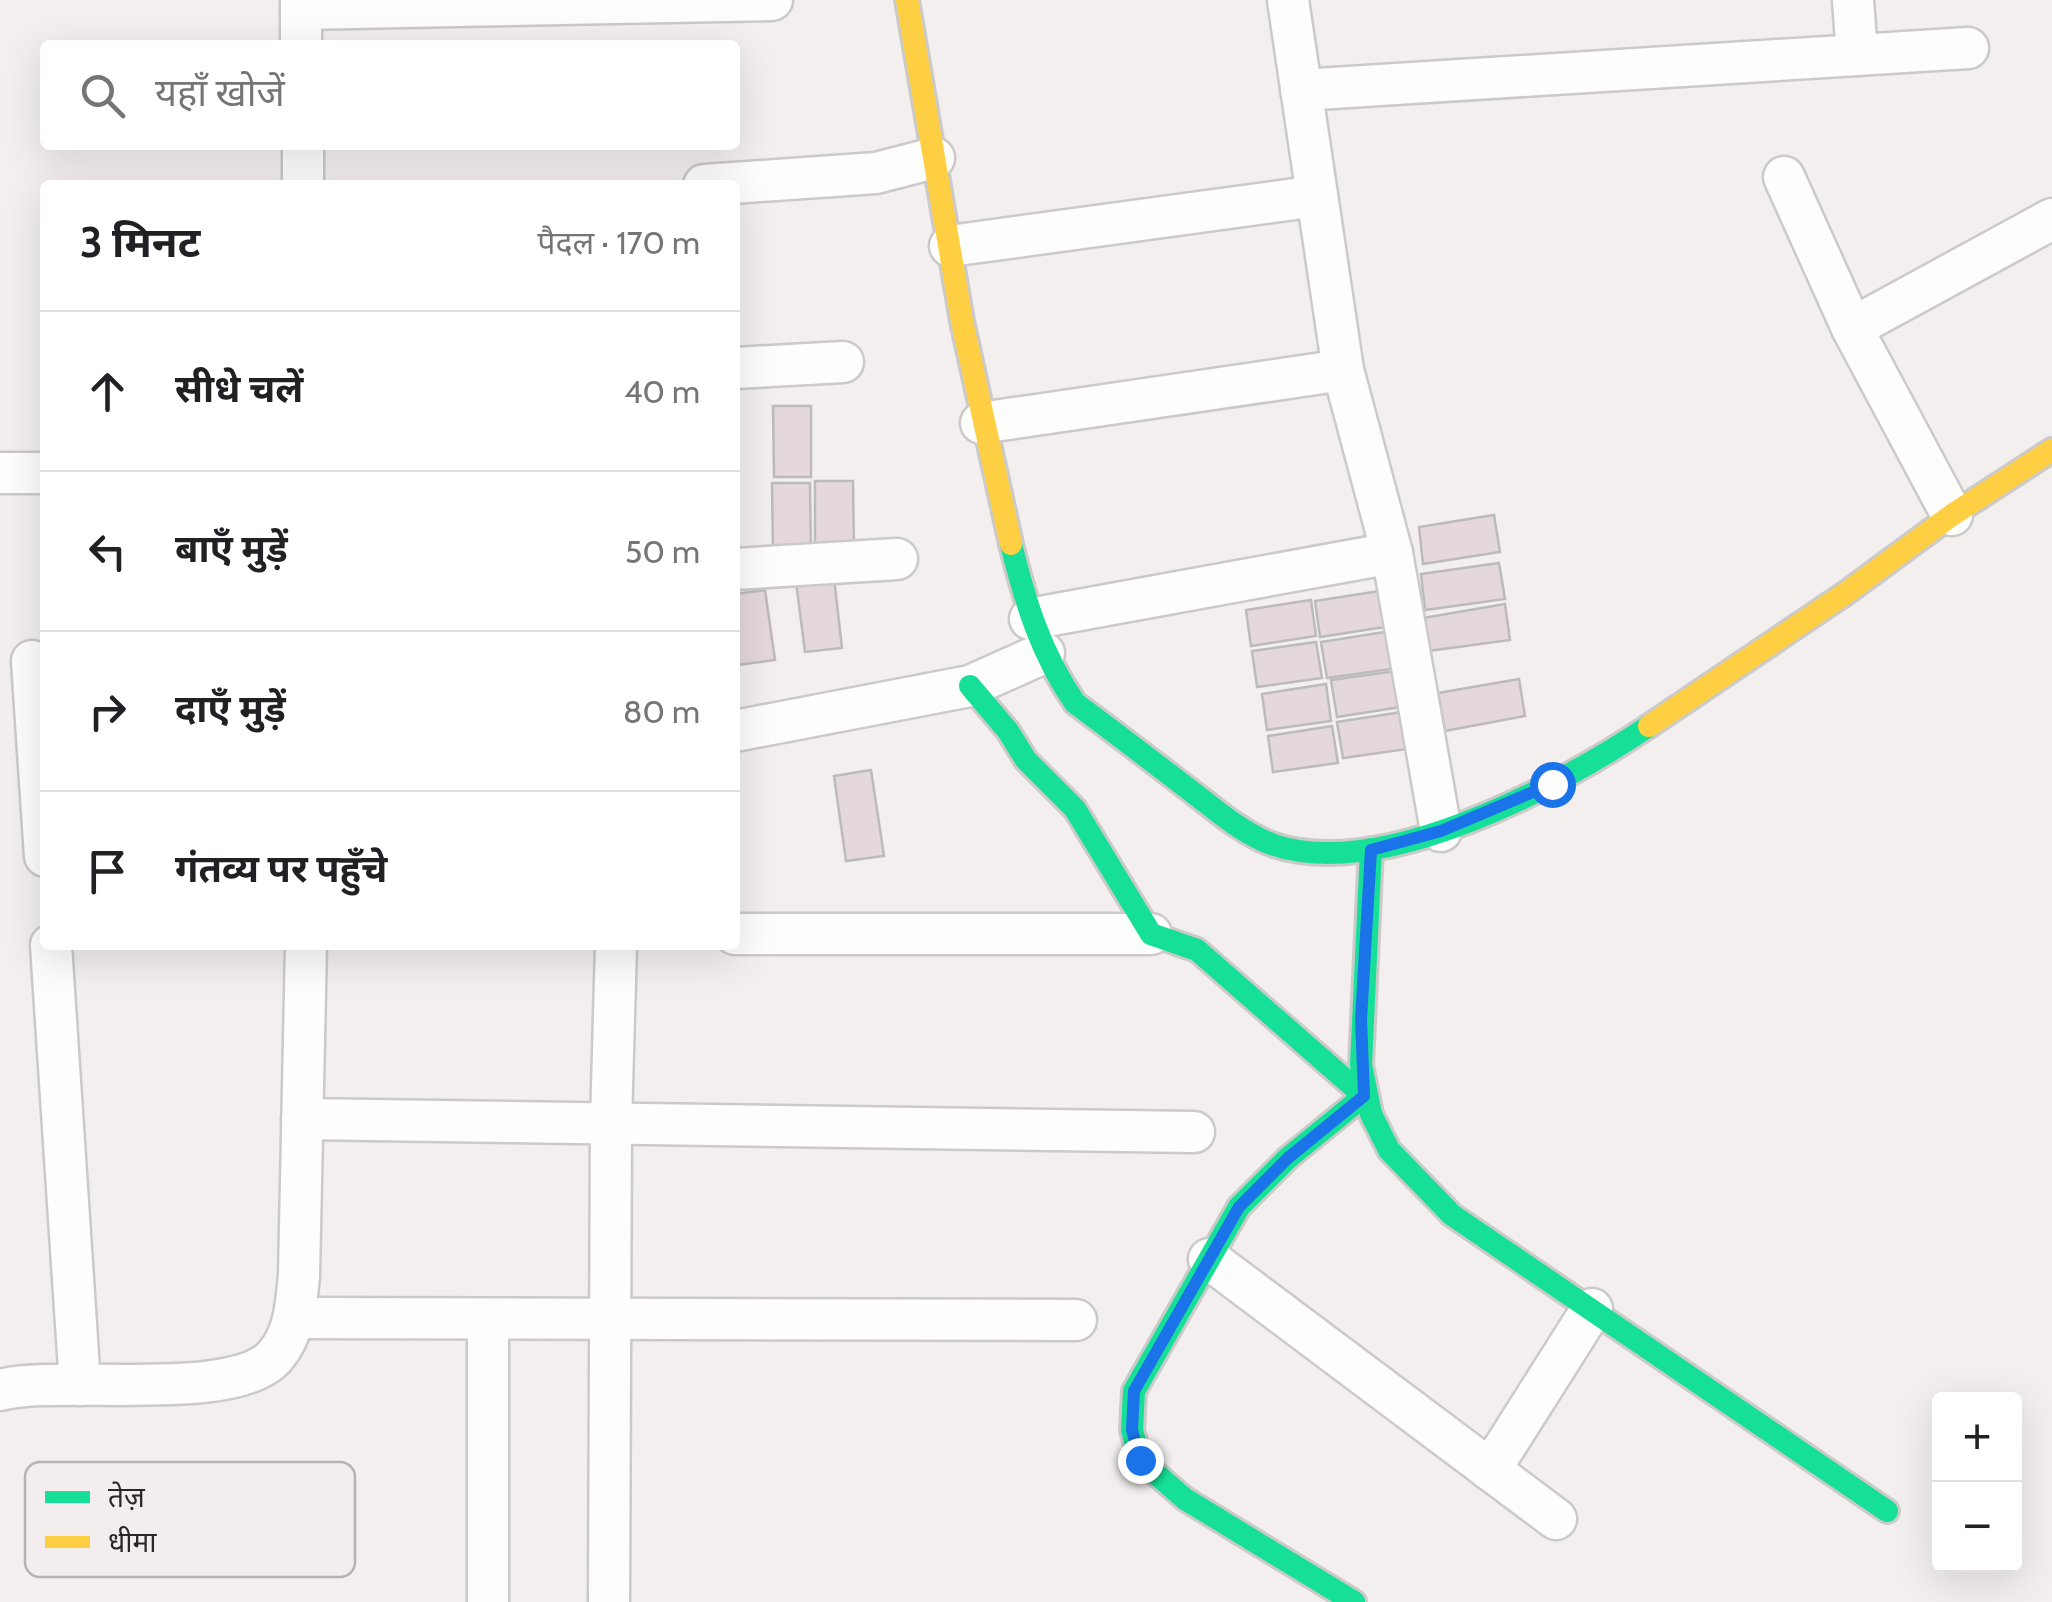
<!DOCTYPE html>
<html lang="hi">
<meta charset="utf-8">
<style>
:root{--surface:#fff;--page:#f2f2f2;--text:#202124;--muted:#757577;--line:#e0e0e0}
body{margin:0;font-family:Cabin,"Noto Sans Devanagari",sans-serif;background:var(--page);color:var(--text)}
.controls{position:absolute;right:30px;bottom:30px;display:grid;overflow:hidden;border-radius:10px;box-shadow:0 10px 40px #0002}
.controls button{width:90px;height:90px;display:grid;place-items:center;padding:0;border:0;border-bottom:2px solid var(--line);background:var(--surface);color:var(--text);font:50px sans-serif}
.stop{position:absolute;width:30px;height:30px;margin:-22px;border:8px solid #1a73e8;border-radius:50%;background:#fff}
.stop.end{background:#1a73e8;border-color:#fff;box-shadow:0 2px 10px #0008}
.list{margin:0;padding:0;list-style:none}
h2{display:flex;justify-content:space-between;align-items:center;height:130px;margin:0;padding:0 40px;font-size:42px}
h2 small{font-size:32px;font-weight:400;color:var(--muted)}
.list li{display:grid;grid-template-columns:65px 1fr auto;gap:30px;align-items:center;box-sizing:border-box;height:160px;padding:0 40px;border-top:2px solid var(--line)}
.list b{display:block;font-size:38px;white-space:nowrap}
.list em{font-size:32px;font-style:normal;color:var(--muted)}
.icon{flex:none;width:55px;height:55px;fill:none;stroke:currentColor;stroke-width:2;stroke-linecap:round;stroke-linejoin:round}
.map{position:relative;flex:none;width:2052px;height:1602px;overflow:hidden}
.search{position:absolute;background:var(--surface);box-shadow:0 10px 40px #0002;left:40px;top:40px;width:700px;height:110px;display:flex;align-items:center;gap:25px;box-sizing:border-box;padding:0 35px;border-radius:10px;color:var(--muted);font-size:38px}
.panel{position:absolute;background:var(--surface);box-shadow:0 10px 40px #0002;left:40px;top:180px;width:700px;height:770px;border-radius:10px}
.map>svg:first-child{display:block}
.building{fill:#e5d8da;stroke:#bdbaba;stroke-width:2.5}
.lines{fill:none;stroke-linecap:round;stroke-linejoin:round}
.street-casing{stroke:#cccac9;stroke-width:45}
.fast-casing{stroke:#cccac9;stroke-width:28}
.slow-casing{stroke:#cccac9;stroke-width:28}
.street{stroke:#fdfdfc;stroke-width:40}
.fast{stroke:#16e098;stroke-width:22}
.slow{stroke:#ffcf43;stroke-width:22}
.route{stroke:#1a73e8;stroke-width:12}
.key{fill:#f3eeed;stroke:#b6b2b1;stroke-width:2.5}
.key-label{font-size:28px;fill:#282626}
</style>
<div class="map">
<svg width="2052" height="1602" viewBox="0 0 2052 1602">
<rect width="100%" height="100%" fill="#f2efee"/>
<g class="building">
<polygon points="773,406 811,406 811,477 774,477"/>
<polygon points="815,481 853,481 854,551 815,552"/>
<polygon points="772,483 810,483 811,553 773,553"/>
<polygon points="1494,515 1500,552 1423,564 1419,527"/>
<polygon points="1499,563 1505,599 1425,610 1421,574"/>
<polygon points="834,578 842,648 805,652 796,582"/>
<polygon points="765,590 775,660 737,665 735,594"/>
<polygon points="1380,591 1385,627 1320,637 1315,601"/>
<polygon points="1311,600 1316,636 1251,646 1246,610"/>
<polygon points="1505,604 1510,640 1428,651 1423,618"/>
<polygon points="1385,632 1391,669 1327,678 1321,642"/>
<polygon points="1316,642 1322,678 1257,687 1252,651"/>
<polygon points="1396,671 1401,707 1337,717 1331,680"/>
<polygon points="1519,679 1525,716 1445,731 1438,693"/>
<polygon points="1326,684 1331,721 1267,730 1262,694"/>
<polygon points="1402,712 1407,749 1343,758 1337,722"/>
<polygon points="1332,726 1338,763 1273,772 1268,736"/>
<polygon points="871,770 884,856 846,861 834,776"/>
</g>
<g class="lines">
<g class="street-casing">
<g id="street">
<polyline points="301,0 301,45"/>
<polyline points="1288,0 1343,370 1392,553 1441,831"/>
<polyline points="1853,0 1857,55"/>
<polyline points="301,9 772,0"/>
<polyline points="1301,90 1968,48"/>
<polyline points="303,145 303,185"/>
<polyline points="1784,177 1852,328 1952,515"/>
<polyline points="704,185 876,173 934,158"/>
<polyline points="950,246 1317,196"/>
<polyline points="1852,328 2052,219"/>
<polyline points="735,368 843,362"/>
<polyline points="981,423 1343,370"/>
<polyline points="0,473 45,473"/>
<polyline points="735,569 897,559"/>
<polyline points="1030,619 1392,553"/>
<polyline points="32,661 45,856"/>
<polyline points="735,731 970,686 1044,653"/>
<polyline points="735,934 1151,934"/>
<polyline points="51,945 80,1385"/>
<polyline points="302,1119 1194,1132"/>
<polyline points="1209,1259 1556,1519"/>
<polyline points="294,1318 1076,1320"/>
<path d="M 0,1390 C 62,1374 238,1404 276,1355 C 295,1332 296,1304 299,1276 L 306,945"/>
<polyline points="1490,1470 1592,1309"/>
<polyline points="488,1602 488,1319"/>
<polyline points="609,1602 611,1123 616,945"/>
</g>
</g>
<g class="fast-casing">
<g id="fast">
<path d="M 1011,544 C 1025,601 1041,654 1075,703 C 1114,732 1152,761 1191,791 C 1216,810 1243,834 1274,845 C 1382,881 1560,786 1649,726"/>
<polyline points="970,686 1008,731 1026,760 1075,809 1151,934 1197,950 1364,1096 1288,1158 1239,1207 1134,1391 1132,1430 1140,1460 1185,1499 1354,1602"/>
<polyline points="1371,849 1361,1065 1371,1114 1389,1150 1452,1215 1887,1511"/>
</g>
</g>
<g class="slow-casing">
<g id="slow">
<polyline points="907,0 962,321 1011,544"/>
<polyline points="1649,726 1846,593 1952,515 2052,450"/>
</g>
</g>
<use href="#street" class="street"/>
<use href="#fast" class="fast"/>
<use href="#slow" class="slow"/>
</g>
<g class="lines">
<polyline class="route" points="1140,1460 1132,1430 1134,1391 1239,1207 1288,1158 1364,1096 1361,1020 1371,850 1441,831 1552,784"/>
</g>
<rect x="25" y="1462" width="330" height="115" rx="15" class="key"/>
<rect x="45" y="1491" width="45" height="12" fill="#16e098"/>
<rect x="45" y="1536" width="45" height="12" fill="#ffcf43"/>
<g class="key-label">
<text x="108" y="1507">तेज़</text>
<text x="108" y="1552">धीमा</text>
</g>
</svg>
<div class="controls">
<button>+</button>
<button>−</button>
</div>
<div class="stop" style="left:1552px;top:784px"></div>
<div class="stop end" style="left:1140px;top:1460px"></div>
<div class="search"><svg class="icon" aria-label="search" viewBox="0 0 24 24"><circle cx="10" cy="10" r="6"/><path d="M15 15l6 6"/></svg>यहाँ खोजें</div>
<section class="panel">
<h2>3 मिनट<small>पैदल · 170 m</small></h2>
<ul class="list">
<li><svg class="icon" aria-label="ahead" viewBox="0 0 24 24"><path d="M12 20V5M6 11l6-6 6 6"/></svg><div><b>सीधे चलें</b></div><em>40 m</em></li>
<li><svg class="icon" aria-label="left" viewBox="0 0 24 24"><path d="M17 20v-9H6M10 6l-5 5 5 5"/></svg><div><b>बाएँ मुड़ें</b></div><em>50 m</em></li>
<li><svg class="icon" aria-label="right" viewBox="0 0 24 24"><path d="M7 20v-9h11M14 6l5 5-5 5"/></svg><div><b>दाएँ मुड़ें</b></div><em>80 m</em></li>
<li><svg class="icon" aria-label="arrive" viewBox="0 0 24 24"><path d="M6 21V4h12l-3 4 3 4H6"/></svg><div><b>गंतव्य पर पहुँचे</b></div></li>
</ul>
</section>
</div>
